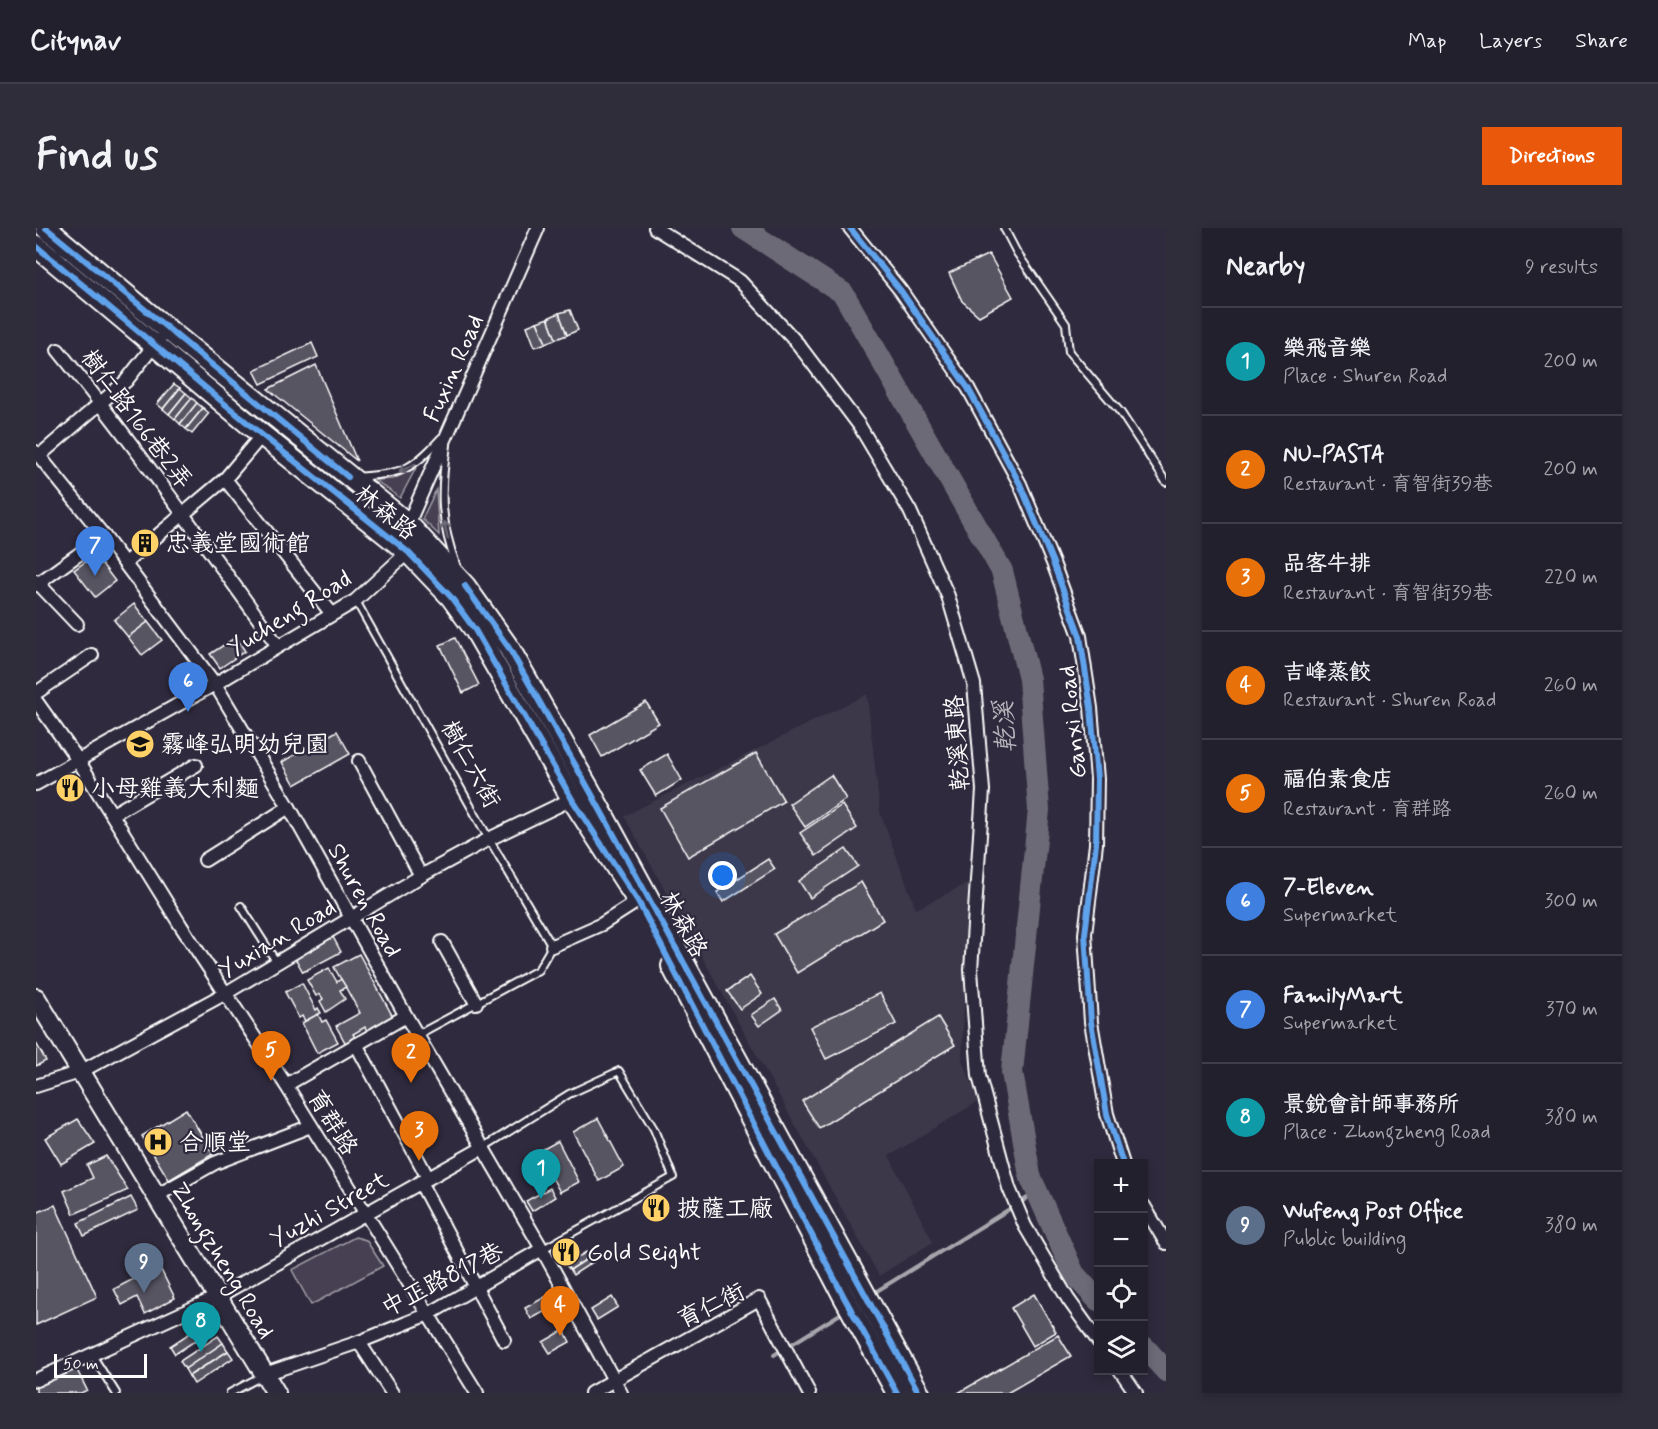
<!DOCTYPE html>
<meta charset="utf-8">
<style>
:root{--surface:#23202e;--page:#2f2d3a;--text:#f1f3f6;--muted:#a3a3aa;--line:#403e4a;--accent:#ea580c}
body{margin:0;font-family:Mynerve,"LXGW WenKai TC",sans-serif;background:var(--page);color:var(--text)}
.controls{position:absolute;right:18px;bottom:18px;display:grid;overflow:hidden;border-radius:0px;box-shadow:0 3px 9px #0003}
.controls button{width:54px;height:54px;display:grid;place-items:center;padding:0;border:0;border-bottom:2px solid var(--line);background:var(--surface);color:var(--text);font:30px sans-serif}
.scale{position:absolute;left:18px;bottom:15px;width:93px;box-sizing:border-box;padding-left:6px;border:3px solid #fff;border-top:0;font-size:16px;line-height:21px;white-space:nowrap;color:#fff;-webkit-text-stroke:4px #2f2a3d;paint-order:stroke}
.you{position:absolute;left:687px;top:648px;width:21px;height:21px;margin:-15px;border:4px solid #fff;border-radius:50%;background:#1a73e8;box-shadow:0 0 0 9px #1a73e833}
.badge{display:grid;place-items:center;width:39px;height:39px;border-radius:50%;background:var(--accent);color:#fff;font-size:20px;font-weight:700}
.pin{position:absolute;translate:-50% -50px;filter:drop-shadow(0 2px 3px #0008)}
.pin::after{content:'';position:absolute;top:32px;width:21px;height:18px;background:inherit;clip-path:polygon(0 0,100% 0,50% 100%)}
.list{margin:0;padding:0;list-style:none}
h2{display:flex;justify-content:space-between;align-items:center;height:78px;margin:0;padding:0 24px;font-size:26px}
h2 small{font-size:20px;font-weight:400;color:var(--muted)}
.list li{display:grid;grid-template-columns:39px 1fr auto;gap:18px;align-items:center;box-sizing:border-box;height:108px;padding:0 24px;border-top:2px solid var(--line)}
.list b{display:block;font-size:22px;white-space:nowrap}
.list p{margin:0;font-size:20px;white-space:nowrap;color:var(--muted)}
.list em{font-size:20px;font-style:normal;color:var(--muted)}
.icon{flex:none;width:33px;height:33px;fill:none;stroke:currentColor;stroke-width:2;stroke-linecap:round;stroke-linejoin:round}
.map{position:relative;flex:none;width:1130px;height:1165px;overflow:hidden;border-radius:0px}
header{display:flex;align-items:center;gap:36px;box-sizing:border-box;height:84px;padding:0 30px;background:var(--surface);border-bottom:2px solid var(--line)}
header strong{font-size:28px}
nav{display:flex;gap:33px;margin-inline-start:auto;font-size:21px}
.intro{display:flex;align-items:center;justify-content:space-between;box-sizing:border-box;height:144px;padding:0 36px}
h1{margin:0;font-size:42px}
.button{padding:15px 27px;border-radius:0px;background:var(--accent);color:#fff;font-size:21px;font-weight:700}
main{display:flex;gap:36px;padding:0 36px}
aside{flex:1;background:var(--surface);border-radius:0px;box-shadow:0 3px 9px #0003}
.map>svg:first-child{display:block}
.built{fill:#3c3749}
.green{fill:#464152;stroke:#a2a0a8;stroke-width:1.5}
.lines{fill:none;stroke-linecap:round;stroke-linejoin:round}
.stream{stroke:#a7a6ad;stroke-width:4}
.river{stroke:#6d6a77;stroke-width:22}
.building{fill:#595564;stroke:#fff;stroke-width:1.5}
.lane-casing{stroke:#fff;stroke-width:10}
.street-casing{stroke:#fff;stroke-width:16}
.secondary-casing{stroke:#fff;stroke-width:22}
.primary-casing{stroke:#fff;stroke-width:24}
.lane{stroke:#2f2a3d;stroke-width:6}
.street{stroke:#2f2a3d;stroke-width:12}
.secondary{stroke:#2f2a3d;stroke-width:18}
.primary{stroke:#2f2a3d;stroke-width:20}
.cycleway-casing{stroke:#2f2a3d;stroke-width:10}
.cycleway{stroke:#60a3ed;stroke-width:6}
.oneway{stroke:#6d6a77}
.labels{text-anchor:middle;stroke-width:4.5;stroke-linejoin:round;paint-order:stroke}
.street-label{font-size:24px;fill:#fff;stroke:#2f2a3d}
.poi-label{font-size:24px;fill:#fff;stroke:#2f2a3d;text-anchor:start}
.water-label{font-size:26px;font-style:italic;fill:#b6b4bb;stroke:#2f2a3d}
</style>
<header>
<strong>Citynav</strong>
<nav><a>Map</a><a>Layers</a><a>Share</a></nav>
</header>
<div class="intro"><h1>Find us</h1><a class="button">Directions</a></div>
<main>
<div class="map">
<svg width="1130" height="1165" viewBox="0 0 1130 1165">
<rect width="100%" height="100%" fill="#2f2a3d"/>
<filter id="ink" filterUnits="userSpaceOnUse"><feTurbulence type="fractalNoise" baseFrequency=".0167" numOctaves="2"/><feDisplacementMap in="SourceGraphic" scale="12" xChannelSelector="R" yChannelSelector="G"/><feConvolveMatrix kernelMatrix="1 2 1 2 8 2 1 2 1" color-interpolation-filters="sRGB"/></filter>
<g filter="url(#ink)">
<polygon class="built" points="831,466 844,584 880,681 932,655 926,832 943,873 853,928 897,1014 843,1048 588,588"/>
<g class="green">
<polygon points="380,240 364,270 339,252 357,251"/>
<polygon points="400,262 403,307 386,291"/>
<polygon points="319,1009 330,1012 347,1038 275,1077 256,1042"/>
</g>
<g class="lines">
<g class="stream">
<polyline points="836,1066 1001,964"/>
<polyline points="738,1127 809,1083"/>
</g>
<g class="river">
<polyline points="707,0 807,65 966,343 993,451 1003,582 976,844 994,948 1038,1046 1062,1072"/>
<polyline points="1108,1119 1130,1143"/>
</g>
</g>
<g class="building">
<polygon points="953,26 977,69 943,88 926,73 913,45"/>
<polygon points="534,82 542,102 531,107 523,85"/>
<polygon points="523,85 531,107 520,111 512,90"/>
<polygon points="512,90 520,111 510,115 501,94"/>
<polygon points="501,94 510,115 499,119 491,98"/>
<polygon points="276,115 282,129 225,156 218,142"/>
<polygon points="280,137 321,233 232,161"/>
<polygon points="138,156 144,160 127,181 121,176"/>
<polygon points="144,160 150,165 133,186 127,181"/>
<polygon points="150,165 156,170 139,191 133,186"/>
<polygon points="156,170 161,175 144,196 139,191"/>
<polygon points="161,175 167,180 150,201 144,196"/>
<polygon points="167,180 173,185 156,206 150,201"/>
<polygon points="49,334 66,336 79,353 59,369 38,342"/>
<polygon points="98,376 112,394 92,409 78,392"/>
<polygon points="112,394 126,412 106,427 92,409"/>
<polygon points="200,409 209,423 184,440 174,426"/>
<polygon points="419,410 443,457 427,465 404,417"/>
<polygon points="610,474 623,495 566,529 554,507"/>
<polygon points="301,503 314,526 259,557 246,534"/>
<polygon points="720,525 748,573 652,629 624,580"/>
<polygon points="631,526 646,552 620,568 604,542"/>
<polygon points="795,547 810,571 769,599 753,576"/>
<polygon points="806,577 821,600 780,628 764,605"/>
<polygon points="810,621 822,638 774,670 763,653"/>
<polygon points="732,631 739,641 687,674 681,664"/>
<polygon points="825,654 847,692 761,745 738,706"/>
<polygon points="297,709 305,724 267,744 258,728"/>
<polygon points="323,726 357,789 331,803 329,799 317,806 320,811 310,816 300,798 324,785 298,739"/>
<polygon points="293,740 301,754 305,751 310,759 304,762 309,771 290,784 284,773 287,771 284,766 280,768 271,752"/>
<polygon points="714,748 726,766 704,781 691,763"/>
<polygon points="266,755 280,782 282,780 285,785 269,793 266,788 263,790 249,764"/>
<polygon points="844,765 860,796 790,831 774,799"/>
<polygon points="739,771 746,782 723,798 715,787"/>
<polygon points="282,786 286,794 290,792 302,814 281,825 266,795"/>
<polygon points="902,789 919,817 783,900 766,873"/>
<polygon points="0,815 10,833 0,838"/>
<polygon points="150,881 177,926 133,952 106,908"/>
<polygon points="562,890 588,939 563,953 537,904"/>
<polygon points="42,891 59,916 25,936 9,910"/>
<polygon points="522,913 543,954 524,964 502,924"/>
<polygon points="70,928 92,962 38,986 28,963 57,950 51,937"/>
<polygon points="514,960 519,969 496,983 490,973"/>
<polygon points="95,969 102,982 48,1008 42,995"/>
<polygon points="19,977 61,1069 0,1097 0,985"/>
<polygon points="550,1024 554,1029 534,1042 530,1037"/>
<polygon points="554,1029 557,1034 537,1047 534,1042"/>
<polygon points="123,1038 139,1070 109,1086 101,1069 86,1077 78,1061"/>
<polygon points="998,1066 1020,1104 997,1118 975,1080"/>
<polygon points="509,1069 515,1080 495,1091 489,1080"/>
<polygon points="576,1069 582,1079 561,1092 555,1082"/>
<polygon points="172,1093 177,1101 139,1126 134,1118"/>
<polygon points="528,1102 534,1114 514,1125 507,1114"/>
<polygon points="1022,1107 1035,1128 971,1165 922,1165"/>
<polygon points="182,1108 187,1115 149,1141 144,1133"/>
<polygon points="187,1115 192,1123 153,1148 149,1141"/>
<polygon points="192,1123 197,1130 158,1156 153,1148"/>
<polygon points="38,1136 51,1162 45,1165 0,1165 0,1154"/>
</g>
<g class="lines">
<g class="lane-casing">
<g id="lane">
<polyline points="968,0 981,25 1030,96 1033,124 1085,185 1130,254"/>
<path d="M 411,217 C 404,264 404,294 421,339"/>
<path d="M 320,249 C 366,245 373,245 405,210"/>
<polyline points="320,373 453,611 516,718 502,742 381,807"/>
<polyline points="205,678 241,735"/>
<polyline points="448,919 533,866 583,843 618,901 637,949 507,1021"/>
<polyline points="56,1127 80,1165"/>
<polyline points="194,1165 226,1148"/>
</g>
</g>
<g class="street-casing">
<g id="street">
<polyline points="619,0 704,53 762,116 823,197 874,283 912,368 938,456 947,562 935,742 943,848 973,960 989,998 1032,1071 1062,1113"/>
<polyline points="814,0 865,63 932,160 984,256 1017,335 1044,408 1055,480 1061,551 1060,616 1049,706 1055,794 1071,886 1087,936"/>
<path d="M 22,122 C 99,217 170,318 242,418"/>
<polyline points="0,224 68,308 179,456 253,579 370,788 506,1021 585,1165"/>
<polyline points="3,228 90,153 123,111"/>
<polyline points="189,251 296,386"/>
<polyline points="89,335 189,251 226,207"/>
<polyline points="0,353 41,396"/>
<polyline points="0,357 68,308"/>
<polyline points="0,465 56,427"/>
<polyline points="0,473 42,532 145,698 250,857 441,1165"/>
<polyline points="323,533 385,648"/>
<polyline points="0,556 179,456 319,373 372,324 372,296 502,0"/>
<polyline points="77,586 160,537"/>
<polyline points="169,632 253,579"/>
<polyline points="406,714 440,775"/>
<polyline points="516,718 566,696 602,673"/>
<polyline points="320,816 392,950"/>
<polyline points="250,857 370,788"/>
<polyline points="0,858 44,844 190,765 385,648 453,611 540,569"/>
<polyline points="384,954 468,1112"/>
<polyline points="120,968 179,935 275,898"/>
<polyline points="1108,978 1130,1015"/>
<polyline points="323,1114 356,1165"/>
<polyline points="1084,1142 1100,1165"/>
<polyline points="229,1146 323,1114 393,1086 506,1021"/>
<polyline points="0,1152 181,1069 448,919"/>
<polyline points="555,1165 723,1071 773,1165"/>
</g>
</g>
<g class="secondary-casing">
<polyline id="secondary" points="0,770 240,1165"/>
</g>
<g class="primary-casing">
<g id="primary">
<polyline points="10,0 131,101 372,296 429,358 473,420 554,563 883,1165"/>
<polyline points="0,18 226,207 372,324 415,369 439,402 536,571 600,670"/>
<polyline points="636,738 808,1069 861,1165"/>
</g>
</g>
<use href="#lane" class="lane"/>
<use href="#street" class="street"/>
<use href="#secondary" class="secondary"/>
<use href="#primary" class="primary"/>
<g class="cycleway-casing">
<g id="cycleway">
<polyline points="10,0 312,249"/>
<polyline points="814,0 865,63 932,160 984,256 1017,335 1044,408 1055,480 1061,551 1060,616 1049,706 1055,794 1071,886 1087,936"/>
<polyline points="0,18 226,207 372,324 415,369 439,402 536,571 602,673 808,1069 861,1165"/>
<polyline points="429,358 473,420 554,563 883,1165"/>
</g>
</g>
<use href="#cycleway" class="cycleway"/>
</g>
<defs><path id="oneway-shaft" d="M-6 0H5M1.5-3L5.5 0L1.5 3" fill="none" stroke-width="1.6" stroke-linecap="round" stroke-linejoin="round" transform="scale(1.5)"/></defs>
<g class="oneway">
<use href="#oneway-shaft" transform="translate(371 240) rotate(154)"/>
<use href="#oneway-shaft" transform="translate(410 302) rotate(-102)"/>
</g>
</g>
<defs>
<g id="building-disc" transform="scale(1.5)"><circle r="9.5" fill="#ffd166" stroke="#2f2a3d"/><path d="M-4-6H4V6H1V3H-1V6H-4ZM-2.5-4.3h1.7v1.8h-1.7ZM.8-4.3h1.7v1.8H.8ZM-2.5-1h1.7V.8h-1.7ZM.8-1h1.7V.8H.8Z" fill="#111"/></g>
<g id="school-disc" transform="scale(1.5)"><circle r="9.5" fill="#ffd166" stroke="#2f2a3d"/><path d="M0-5L7-2L0 1L-7-2ZM-4 1L0 2.5L4 1V4Q0 6-4 4Z" fill="#111"/></g>
<g id="restaurant-disc" transform="scale(1.5)"><circle r="9.5" fill="#ffd166" stroke="#2f2a3d"/><path d="M-5-6h1v4h1v-4h1v4h1v-4h1v5L-1.5 .5V6h-2V.5L-5-1ZM5-6V6H3V1.5H1.5Q1.5-4 5-6Z" fill="#111"/></g>
<g id="hospital-disc" transform="scale(1.5)"><circle r="9.5" fill="#ffd166" stroke="#2f2a3d"/><path d="M-5-5h3v3.5h4V-5h3V5h-3V1.5h-4V5h-3Z" fill="#111"/></g>
</defs>
<g fill-rule="evenodd">
<use href="#building-disc" x="109" y="315"/>
<use href="#school-disc" x="104" y="516"/>
<use href="#restaurant-disc" x="34" y="560"/>
<use href="#hospital-disc" x="122" y="914"/>
<use href="#restaurant-disc" x="620" y="980"/>
<use href="#restaurant-disc" x="530" y="1024"/>
</g>
<g class="labels">
<g class="street-label">
<text transform="translate(417 140) rotate(-66)" y="8">Fuxin Road</text>
<text transform="translate(101 191) rotate(53)" y="8">樹仁路166巷2弄</text>
<text transform="translate(350 284) rotate(39)" y="8">林森路</text>
<text transform="translate(253 385) rotate(-32)" y="8">Yucheng Road</text>
<text transform="translate(1036 494) rotate(-96)" y="8">Ganxi Road</text>
<text transform="translate(921 515) rotate(-94)" y="8">乾溪東路</text>
<text transform="translate(435 536) rotate(61)" y="8">樹仁六街</text>
<text transform="translate(329 672) rotate(61)" y="8">Shuren Road</text>
<text transform="translate(648 696) rotate(61)" y="8">林森路</text>
<text transform="translate(241 710) rotate(-31)" y="8">Yuxian Road</text>
<text transform="translate(297 894) rotate(58)" y="8">育群路</text>
<text transform="translate(293 981) rotate(-29)" y="8">Yuzhi Street</text>
<text transform="translate(187 1032) rotate(59)" y="8">Zhongzheng Road</text>
<text transform="translate(406 1051) rotate(-27)" y="8">中正路817巷</text>
<text transform="translate(675 1077) rotate(-26)" y="8">育仁街</text>
</g>
<g class="poi-label">
<text x="130" y="323">忠義堂國術館</text>
<text x="125" y="524">霧峰弘明幼兒園</text>
<text x="55" y="568">小母雞義大利麵</text>
<text x="143" y="922">合順堂</text>
<text x="641" y="988">披薩工廠</text>
<text x="551" y="1032">Gold Seight</text>
</g>
<g class="water-label">
<text transform="translate(968 499) rotate(-94)" y="9">乾溪</text>
</g>
</g>
</svg>
<div class="controls">
<button>+</button>
<button>−</button>
<button><svg class="icon" aria-label="locate" viewBox="0 0 24 24"><circle cx="12" cy="12" r="6"/><path d="M12 2v4M12 18v4M2 12h4M18 12h4"/></svg></button>
<button><svg class="icon" aria-label="layers" viewBox="0 0 24 24"><path d="M12 4l9 5-9 5-9-5zM3 14l9 5 9-5"/></svg></button>
</div>
<div class="scale">50 m</div>
<div class="you"></div>
<div class="pin badge" style="left:505px;top:971px;background:#0f9aa8">1</div>
<div class="pin badge" style="left:375px;top:855px;background:#e8710a">2</div>
<div class="pin badge" style="left:383px;top:933px;background:#e8710a">3</div>
<div class="pin badge" style="left:524px;top:1108px;background:#e8710a">4</div>
<div class="pin badge" style="left:235px;top:853px;background:#e8710a">5</div>
<div class="pin badge" style="left:152px;top:484px;background:#3f7fe0">6</div>
<div class="pin badge" style="left:59px;top:348px;background:#3f7fe0">7</div>
<div class="pin badge" style="left:165px;top:1124px;background:#0f9aa8">8</div>
<div class="pin badge" style="left:108px;top:1065px;background:#5c6f8a">9</div>
</div>
<aside>
<h2>Nearby<small>9 results</small></h2>
<ul class="list">
<li><span class="badge" style="background:#0f9aa8">1</span><div><b>樂飛音樂</b><p>Place · Shuren Road</p></div><em>200 m</em></li>
<li><span class="badge" style="background:#e8710a">2</span><div><b>NU-PASTA</b><p>Restaurant · 育智街39巷</p></div><em>200 m</em></li>
<li><span class="badge" style="background:#e8710a">3</span><div><b>品客牛排</b><p>Restaurant · 育智街39巷</p></div><em>220 m</em></li>
<li><span class="badge" style="background:#e8710a">4</span><div><b>吉峰蒸餃</b><p>Restaurant · Shuren Road</p></div><em>260 m</em></li>
<li><span class="badge" style="background:#e8710a">5</span><div><b>福伯素食店</b><p>Restaurant · 育群路</p></div><em>260 m</em></li>
<li><span class="badge" style="background:#3f7fe0">6</span><div><b>7-Eleven</b><p>Supermarket</p></div><em>300 m</em></li>
<li><span class="badge" style="background:#3f7fe0">7</span><div><b>FamilyMart</b><p>Supermarket</p></div><em>370 m</em></li>
<li><span class="badge" style="background:#0f9aa8">8</span><div><b>景銳會計師事務所</b><p>Place · Zhongzheng Road</p></div><em>380 m</em></li>
<li><span class="badge" style="background:#5c6f8a">9</span><div><b>Wufeng Post Office</b><p>Public building</p></div><em>380 m</em></li>
</ul>
</aside>
</main>
